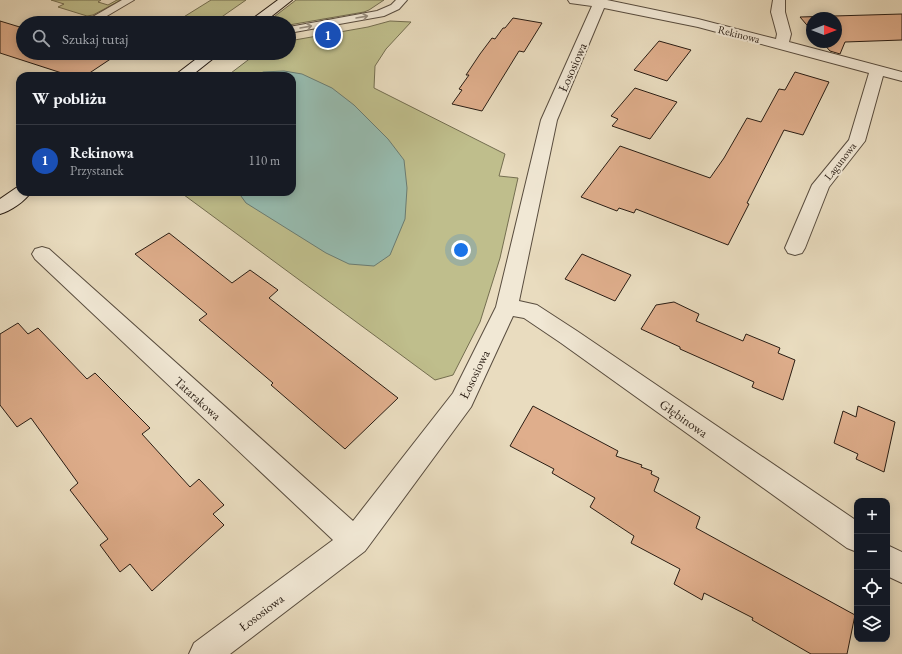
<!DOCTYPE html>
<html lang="pl">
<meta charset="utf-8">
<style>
:root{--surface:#171b24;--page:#20242c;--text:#f1f3f6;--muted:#9ea1a6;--line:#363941;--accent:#7c3aed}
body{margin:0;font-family:"EB Garamond",serif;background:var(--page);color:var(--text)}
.controls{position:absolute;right:12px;bottom:12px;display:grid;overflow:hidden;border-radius:8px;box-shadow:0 2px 10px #0003}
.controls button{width:36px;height:36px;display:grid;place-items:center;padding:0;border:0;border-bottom:1px solid var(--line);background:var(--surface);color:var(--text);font:20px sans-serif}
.compass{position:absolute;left:806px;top:12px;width:36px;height:36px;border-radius:50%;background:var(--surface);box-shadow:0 2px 10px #0003;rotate:90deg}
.you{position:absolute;left:461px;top:250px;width:14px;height:14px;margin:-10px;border:3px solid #fff;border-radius:50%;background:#1a73e8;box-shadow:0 0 0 6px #1a73e833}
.badge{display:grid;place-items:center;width:26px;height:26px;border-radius:50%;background:var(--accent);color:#fff;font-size:13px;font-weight:700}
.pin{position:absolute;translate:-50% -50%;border:2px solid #fff;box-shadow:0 1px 4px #0006}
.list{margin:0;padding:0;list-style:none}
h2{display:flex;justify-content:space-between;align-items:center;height:52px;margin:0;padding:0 16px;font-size:17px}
h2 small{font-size:13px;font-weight:400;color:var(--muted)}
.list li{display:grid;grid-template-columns:26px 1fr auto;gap:12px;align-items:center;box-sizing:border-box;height:72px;padding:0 16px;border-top:1px solid var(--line)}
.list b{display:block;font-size:15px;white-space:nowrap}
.list p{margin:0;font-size:13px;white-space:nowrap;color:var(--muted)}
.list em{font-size:13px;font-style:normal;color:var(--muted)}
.icon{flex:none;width:22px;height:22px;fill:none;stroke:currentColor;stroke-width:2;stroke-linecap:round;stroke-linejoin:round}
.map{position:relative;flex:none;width:902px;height:654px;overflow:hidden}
.search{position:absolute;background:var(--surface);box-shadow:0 2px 10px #0003;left:16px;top:16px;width:280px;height:44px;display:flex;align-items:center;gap:10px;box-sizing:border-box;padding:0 14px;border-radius:22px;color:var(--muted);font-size:15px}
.panel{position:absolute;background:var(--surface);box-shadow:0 2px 10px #0003;left:16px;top:72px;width:280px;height:124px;border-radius:12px}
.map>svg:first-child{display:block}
.green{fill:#bfbe8c;stroke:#746e50}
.water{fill:#97bcb0;stroke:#6b7c72}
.building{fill:#dfae8c;stroke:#291d14}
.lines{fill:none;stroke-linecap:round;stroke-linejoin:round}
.service-casing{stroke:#594d3f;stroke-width:2}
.minor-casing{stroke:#594d3f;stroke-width:2}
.secondary-casing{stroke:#291d14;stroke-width:2}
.service{fill:#f1e8d5;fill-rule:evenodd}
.minor{fill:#f1e8d5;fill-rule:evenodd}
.secondary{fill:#f1e8d5;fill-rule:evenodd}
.oneway{stroke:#978d7e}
.labels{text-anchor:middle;stroke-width:4;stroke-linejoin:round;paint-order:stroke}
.far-street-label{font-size:11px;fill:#291d14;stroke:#f1e8d5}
.street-label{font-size:13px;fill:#291d14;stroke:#f1e8d5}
</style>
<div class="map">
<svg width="902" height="654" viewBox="0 0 902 654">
<rect width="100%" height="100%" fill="#e9dcbf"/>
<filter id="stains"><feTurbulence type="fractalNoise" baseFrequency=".005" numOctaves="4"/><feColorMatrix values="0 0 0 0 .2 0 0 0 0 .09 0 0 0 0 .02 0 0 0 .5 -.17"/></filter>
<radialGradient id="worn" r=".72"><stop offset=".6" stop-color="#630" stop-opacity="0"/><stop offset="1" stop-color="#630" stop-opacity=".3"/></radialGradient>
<g class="green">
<polygon points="51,0 101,0 98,2 108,5 117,0 121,0 93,15 87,16 58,7 64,4"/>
<polygon points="211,0 246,0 213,23 174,23"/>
<polygon points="296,0 384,0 369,10 364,12 289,25 289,23 266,23"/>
<polygon points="390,21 411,22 386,49 375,66 374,88 505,154 499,176 518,178 500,258 480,322 453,375 435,380 180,192 292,192 292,76 227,76 252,57 252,53 289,53 289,41 368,27"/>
</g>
<polygon class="water" points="284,71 302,74 332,88 354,105 388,139 404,160 407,188 405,219 390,255 374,266 349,264 326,253 246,203 238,192 292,192 292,76 257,76 263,72"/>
<g class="building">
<polygon points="902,14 902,40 845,42 840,54 830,51 822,42 836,42 836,18 812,18 812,31 800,17"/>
<polygon points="513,18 542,23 524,52 519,51 482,111 452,104 462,90 459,89 469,75 466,75 480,54 492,38 495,39 503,28 505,28"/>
<polygon points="0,21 23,28 23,53 104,53 115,56 85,76 71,76 0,53"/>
<polygon points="659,41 691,50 667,81 634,70"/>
<polygon points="795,72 829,82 803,135 784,130 747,203 749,204 728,245 636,209 634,213 619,208 617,211 581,197 620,146 710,178 724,158 747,118 761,122 779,89 785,90"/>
<polygon points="635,88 677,102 650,139 612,126 618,119 611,116"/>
<polygon points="169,233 232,283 250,270 278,290 269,298 398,398 345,449 271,385 273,383 199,320 207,314 135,254"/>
<polygon points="582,254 631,275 615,301 565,279"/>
<polygon points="674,302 699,314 696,321 743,341 746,334 780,348 778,353 795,360 783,400 752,387 754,382 680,349 680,347 641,329 656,305"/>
<polygon points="18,323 28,334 38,328 87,379 95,373 150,428 142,434 190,487 199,479 224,505 213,514 224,525 152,591 130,564 120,572 100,545 108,539 70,490 78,483 31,418 17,427 0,405 0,334"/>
<polygon points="533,406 618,451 616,456 642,465 641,467 652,471 651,474 659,478 654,491 700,517 696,528 855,615 847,654 811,654 752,620 753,618 704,593 702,600 674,584 680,569 631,543 634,536 590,507 595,498 552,473 554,469 510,446"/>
<polygon points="858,406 895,422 884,472 856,459 858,454 834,443 843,411 856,417"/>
</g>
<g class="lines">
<g class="service-casing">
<g id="service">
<polygon points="122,0 134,0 95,23 82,23"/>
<polygon points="396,0 407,0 399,9 384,16 289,33 289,27 377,11 391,5"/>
</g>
</g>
<g class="minor-casing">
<g id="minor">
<polygon points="568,0 607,0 698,19 776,39 777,34 771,12 773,0 785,0 785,12 791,34 789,42 902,72 902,81 883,76 865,141 829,187 805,248 802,253 795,255 788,253 785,248 812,185 849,140 869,73 698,27 604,8 557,120 519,301 537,305 577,331 857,521 857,552 847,548 561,343 524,318 513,316 471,407 365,551 230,654 189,654 194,643 333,540 35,259 32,254 35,249 42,247 49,249 353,521 453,393 496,307 541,120 592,6 570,3"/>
<polygon points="887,545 902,552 902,583 887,576"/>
</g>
</g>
<g class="secondary-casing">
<g id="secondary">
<polygon points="278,0 292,0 263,23 247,23"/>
<polygon points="204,53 220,53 191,76 174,76"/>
<path d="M 20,187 L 20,192 L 31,192 C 25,201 11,211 0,214 L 0,199 L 16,188 Z"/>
</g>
</g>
<use href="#service" class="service"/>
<use href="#minor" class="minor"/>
<use href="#secondary" class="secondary"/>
</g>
<defs><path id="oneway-shaft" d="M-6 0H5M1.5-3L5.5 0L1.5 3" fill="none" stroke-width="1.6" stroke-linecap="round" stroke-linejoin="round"/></defs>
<g class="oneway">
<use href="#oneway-shaft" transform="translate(362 17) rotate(-10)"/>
<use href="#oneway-shaft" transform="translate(306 27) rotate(-10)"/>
</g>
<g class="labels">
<g class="far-street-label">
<text transform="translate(739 34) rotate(14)" y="4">Rekinowa</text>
<text transform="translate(840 161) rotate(-52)" y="4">Lagunowa</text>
</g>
<g class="street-label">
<text transform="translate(572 67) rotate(-66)" y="5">Łososiowa</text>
<text transform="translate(474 374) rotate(-64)" y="5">Łososiowa</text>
<text transform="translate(198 398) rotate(42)" y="5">Tatarakowa</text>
<text transform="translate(684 418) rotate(35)" y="5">Głębinowa</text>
<text transform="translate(261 612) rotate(-37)" y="5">Łososiowa</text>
</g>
</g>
<rect width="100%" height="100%" filter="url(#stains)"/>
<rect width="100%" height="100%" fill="url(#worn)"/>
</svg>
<div class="controls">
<button>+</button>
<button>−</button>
<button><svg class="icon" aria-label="locate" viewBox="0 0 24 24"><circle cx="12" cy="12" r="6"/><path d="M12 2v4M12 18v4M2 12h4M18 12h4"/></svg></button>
<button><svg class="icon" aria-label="layers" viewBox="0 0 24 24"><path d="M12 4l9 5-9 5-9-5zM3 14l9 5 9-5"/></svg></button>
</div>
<svg class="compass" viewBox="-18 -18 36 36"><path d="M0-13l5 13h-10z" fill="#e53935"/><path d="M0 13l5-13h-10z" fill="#9ea1a6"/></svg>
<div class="you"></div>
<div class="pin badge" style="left:328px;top:35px;background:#1a4fb4">1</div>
<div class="search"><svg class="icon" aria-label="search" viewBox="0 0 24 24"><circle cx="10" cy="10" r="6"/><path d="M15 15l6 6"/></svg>Szukaj tutaj</div>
<section class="panel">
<h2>W pobliżu<small></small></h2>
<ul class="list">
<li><span class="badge" style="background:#1a4fb4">1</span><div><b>Rekinowa</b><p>Przystanek</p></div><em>110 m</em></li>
</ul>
</section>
</div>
